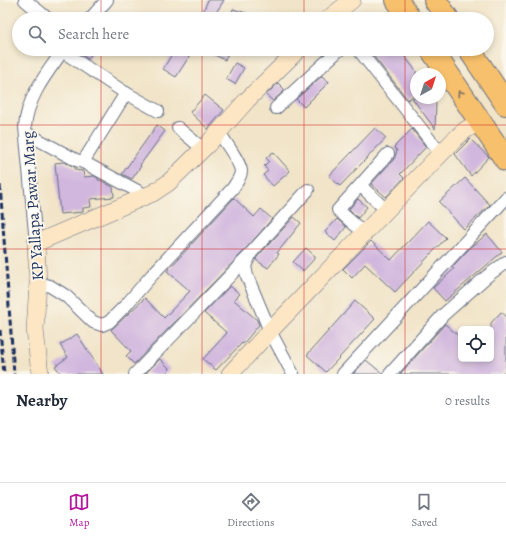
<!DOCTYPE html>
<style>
:root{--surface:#fff;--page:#f6f6f7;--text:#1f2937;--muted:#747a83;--line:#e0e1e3;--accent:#b5179e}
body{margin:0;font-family:Alegreya,serif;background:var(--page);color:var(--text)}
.controls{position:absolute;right:12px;bottom:12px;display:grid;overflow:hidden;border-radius:6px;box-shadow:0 2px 6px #0003}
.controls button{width:36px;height:36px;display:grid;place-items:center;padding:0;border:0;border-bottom:1px solid var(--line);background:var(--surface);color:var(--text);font:20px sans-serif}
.compass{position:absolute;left:410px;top:68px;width:36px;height:36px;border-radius:50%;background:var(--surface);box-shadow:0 2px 6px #0003;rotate:39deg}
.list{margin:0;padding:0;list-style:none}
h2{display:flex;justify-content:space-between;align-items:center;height:52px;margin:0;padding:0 16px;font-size:17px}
h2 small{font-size:13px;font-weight:400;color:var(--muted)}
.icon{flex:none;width:22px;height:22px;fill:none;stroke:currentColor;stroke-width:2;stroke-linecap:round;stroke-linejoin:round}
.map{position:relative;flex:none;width:506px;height:374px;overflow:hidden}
.search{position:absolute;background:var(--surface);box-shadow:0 2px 6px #0003;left:12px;right:12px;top:12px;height:44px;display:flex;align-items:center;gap:10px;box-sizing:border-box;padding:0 14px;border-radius:22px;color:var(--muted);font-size:15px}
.sheet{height:108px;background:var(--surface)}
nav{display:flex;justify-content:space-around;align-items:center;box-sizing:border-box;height:56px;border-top:1px solid var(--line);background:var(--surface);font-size:11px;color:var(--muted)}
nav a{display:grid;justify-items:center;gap:2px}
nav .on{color:var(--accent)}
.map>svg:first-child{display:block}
.building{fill:#d1b7de}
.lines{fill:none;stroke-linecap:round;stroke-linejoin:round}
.street-casing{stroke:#666e83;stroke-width:14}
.secondary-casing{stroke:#666e83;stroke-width:18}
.highway-casing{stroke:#666e83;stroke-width:24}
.street{stroke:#fff;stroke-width:12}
.secondary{stroke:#fce6c4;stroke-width:17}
.highway{stroke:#f7c06c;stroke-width:22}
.rail{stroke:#1b2f5e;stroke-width:3;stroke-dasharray:6 3;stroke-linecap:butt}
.oneway{stroke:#7e7064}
.grid{fill:none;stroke:#d62828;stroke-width:1;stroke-opacity:0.55}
.labels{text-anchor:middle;stroke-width:3.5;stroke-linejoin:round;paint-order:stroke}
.street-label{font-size:16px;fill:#1b2f5e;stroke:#fbf7ec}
</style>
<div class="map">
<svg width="506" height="374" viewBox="0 0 506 374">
<rect width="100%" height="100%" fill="#fbf7ec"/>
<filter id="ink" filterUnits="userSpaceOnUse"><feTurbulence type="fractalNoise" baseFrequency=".025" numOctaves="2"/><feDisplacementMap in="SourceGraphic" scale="8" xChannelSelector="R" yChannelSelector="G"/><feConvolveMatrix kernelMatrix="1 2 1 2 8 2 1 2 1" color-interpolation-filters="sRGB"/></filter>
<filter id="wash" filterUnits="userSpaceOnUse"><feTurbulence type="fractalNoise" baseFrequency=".012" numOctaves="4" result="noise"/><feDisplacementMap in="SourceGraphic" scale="16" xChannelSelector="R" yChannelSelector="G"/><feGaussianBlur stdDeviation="0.9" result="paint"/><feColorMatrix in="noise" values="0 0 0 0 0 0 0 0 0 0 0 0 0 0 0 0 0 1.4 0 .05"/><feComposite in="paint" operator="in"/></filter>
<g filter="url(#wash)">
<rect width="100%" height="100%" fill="#f1e4c8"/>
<g id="blocks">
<g class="building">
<polygon points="208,0 224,0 212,19 200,19"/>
<polygon points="233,9 259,17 258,19 229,19"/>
<polygon points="73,49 95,49 88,59"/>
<polygon points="175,49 194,49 176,77 163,69"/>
<polygon points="202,49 230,49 225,60"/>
<polygon points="368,49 399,49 416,71 416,93 408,100"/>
<polygon points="235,63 244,68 235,84 226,79"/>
<polygon points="322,76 329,82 304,107 296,99"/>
<polygon points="278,83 285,90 273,101 266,95"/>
<polygon points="205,95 224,110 208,129 190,112"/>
<polygon points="412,98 432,98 436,103 435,129"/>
<polygon points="157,125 165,131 140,165 141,166 132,179 122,174"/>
<polygon points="375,128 386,138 340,186 329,176"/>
<polygon points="412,129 426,147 400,174 404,178 386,197 371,184 394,159 397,151 394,147"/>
<polygon points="470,139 489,157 471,176 455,154"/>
<polygon points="273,152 290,171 273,186 263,175 268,171 264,166 269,161 266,158"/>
<polygon points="64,162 75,167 75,170 83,171 84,177 94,176 98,178 98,180 100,180 113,187 114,197 90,199 91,207 83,208 83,212 60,214 55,163"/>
<polygon points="465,178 490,205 464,229 439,202"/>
<polygon points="234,198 254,217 261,209 272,219 244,251 134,364 126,356 131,351 111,330 145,298 164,318 190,291 167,271"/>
<polygon points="358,199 367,207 358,218 349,209"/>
<polygon points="294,217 301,223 277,253 279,254 268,268 256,260 257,257"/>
<polygon points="337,219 346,227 335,241 325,232"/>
<polygon points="428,221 446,238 395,292 365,264 352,278 343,269 371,241 391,260"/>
<polygon points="487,234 502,252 445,301 433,288 454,269 452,267 468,250"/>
<polygon points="306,248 316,257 303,271 293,262"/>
<polygon points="230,286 240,294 234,300 257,320 259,325 243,344 242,343 216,370 203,359 227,333 204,313"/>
<polygon points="355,301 375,319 326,372 307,355"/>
<polygon points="501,312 506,316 506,369 502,374 400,374 445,324 461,338 461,359 491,359 491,323"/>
<polygon points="77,334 103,374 61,374 55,366 68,357 60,345"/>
<polygon points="160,359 170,369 165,374 145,374"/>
<polygon points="366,360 383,374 353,374"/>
</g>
</g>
</g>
<g filter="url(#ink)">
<use href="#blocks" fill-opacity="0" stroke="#666e83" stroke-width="1"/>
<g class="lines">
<g class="street-casing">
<g id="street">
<polyline points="25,0 48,19"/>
<polyline points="90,19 107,0"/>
<polyline points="358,49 441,154"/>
<polyline points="62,51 124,92 158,111"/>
<polyline points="276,108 340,49"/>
<polyline points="178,128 203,149"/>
<polyline points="26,133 76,160 83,162 126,93"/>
<polyline points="83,162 147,196"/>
<polyline points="361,186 386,210"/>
<polyline points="364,233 338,210 388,154"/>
<path d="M 36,243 L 25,127 C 27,97 47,73 64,49"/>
<path d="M 38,283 L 50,286 L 66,296 L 93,322 L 102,325 L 109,322 L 126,305 L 152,275 L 233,188 C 236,183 241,177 241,171 C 240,161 224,141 219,132"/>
<polyline points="135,374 248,257"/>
<polyline points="293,374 270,331 247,276 245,266 251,253 308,190"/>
<polyline points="343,374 506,198"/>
<polyline points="390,374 443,315 486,277 506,262"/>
</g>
</g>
<g class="secondary-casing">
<g id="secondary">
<polyline points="328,19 352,0"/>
<polyline points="40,374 35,330 38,283 36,243 139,199 153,193 168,183 208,144 247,100 299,49"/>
<polyline points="230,374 270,331 455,139 464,131 480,121"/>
</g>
</g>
<g class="highway-casing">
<g id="highway">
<polyline points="397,0 410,19"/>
<polyline points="435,0 448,19"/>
<polyline points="431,49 506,160"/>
<polyline points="469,49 506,104"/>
</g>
</g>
<use href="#street" class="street"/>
<use href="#secondary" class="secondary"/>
<use href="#highway" class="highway"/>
<g class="rail">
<polyline points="0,185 14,374"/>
<polyline points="0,330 4,374"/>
</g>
</g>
<defs><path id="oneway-chevron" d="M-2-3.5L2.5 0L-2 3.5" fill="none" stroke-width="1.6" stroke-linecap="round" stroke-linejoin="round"/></defs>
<use class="oneway" href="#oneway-chevron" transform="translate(460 93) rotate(-124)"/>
</g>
<path class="grid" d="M 101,0 L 101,19M 202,0 L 202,19M 304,0 L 304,19M 405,0 L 405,19M 101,49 L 101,374M 202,49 L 202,374M 304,49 L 304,374M 405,49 L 405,374M 0,125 L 506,125M 0,249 L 506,249"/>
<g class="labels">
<g class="street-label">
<text transform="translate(32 206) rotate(-94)" y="6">KP Yallapa Pawar Marg</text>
</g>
</g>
</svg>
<div class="controls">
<button><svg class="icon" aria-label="locate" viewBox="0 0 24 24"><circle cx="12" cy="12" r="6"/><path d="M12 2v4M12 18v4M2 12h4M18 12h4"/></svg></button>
</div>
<svg class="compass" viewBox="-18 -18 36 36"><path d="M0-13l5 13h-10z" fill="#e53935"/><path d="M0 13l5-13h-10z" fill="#747a83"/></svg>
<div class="search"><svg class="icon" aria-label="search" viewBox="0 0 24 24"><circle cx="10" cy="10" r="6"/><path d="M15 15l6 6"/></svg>Search here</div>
</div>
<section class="sheet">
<h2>Nearby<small>0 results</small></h2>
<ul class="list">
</ul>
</section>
<nav>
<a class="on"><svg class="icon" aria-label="map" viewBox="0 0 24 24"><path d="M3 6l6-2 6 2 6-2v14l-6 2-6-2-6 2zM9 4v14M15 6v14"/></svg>Map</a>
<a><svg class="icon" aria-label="directions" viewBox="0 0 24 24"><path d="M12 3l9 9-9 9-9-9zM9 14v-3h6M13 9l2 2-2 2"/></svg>Directions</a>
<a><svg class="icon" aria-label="saved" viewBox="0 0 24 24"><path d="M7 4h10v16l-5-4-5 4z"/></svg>Saved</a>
</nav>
